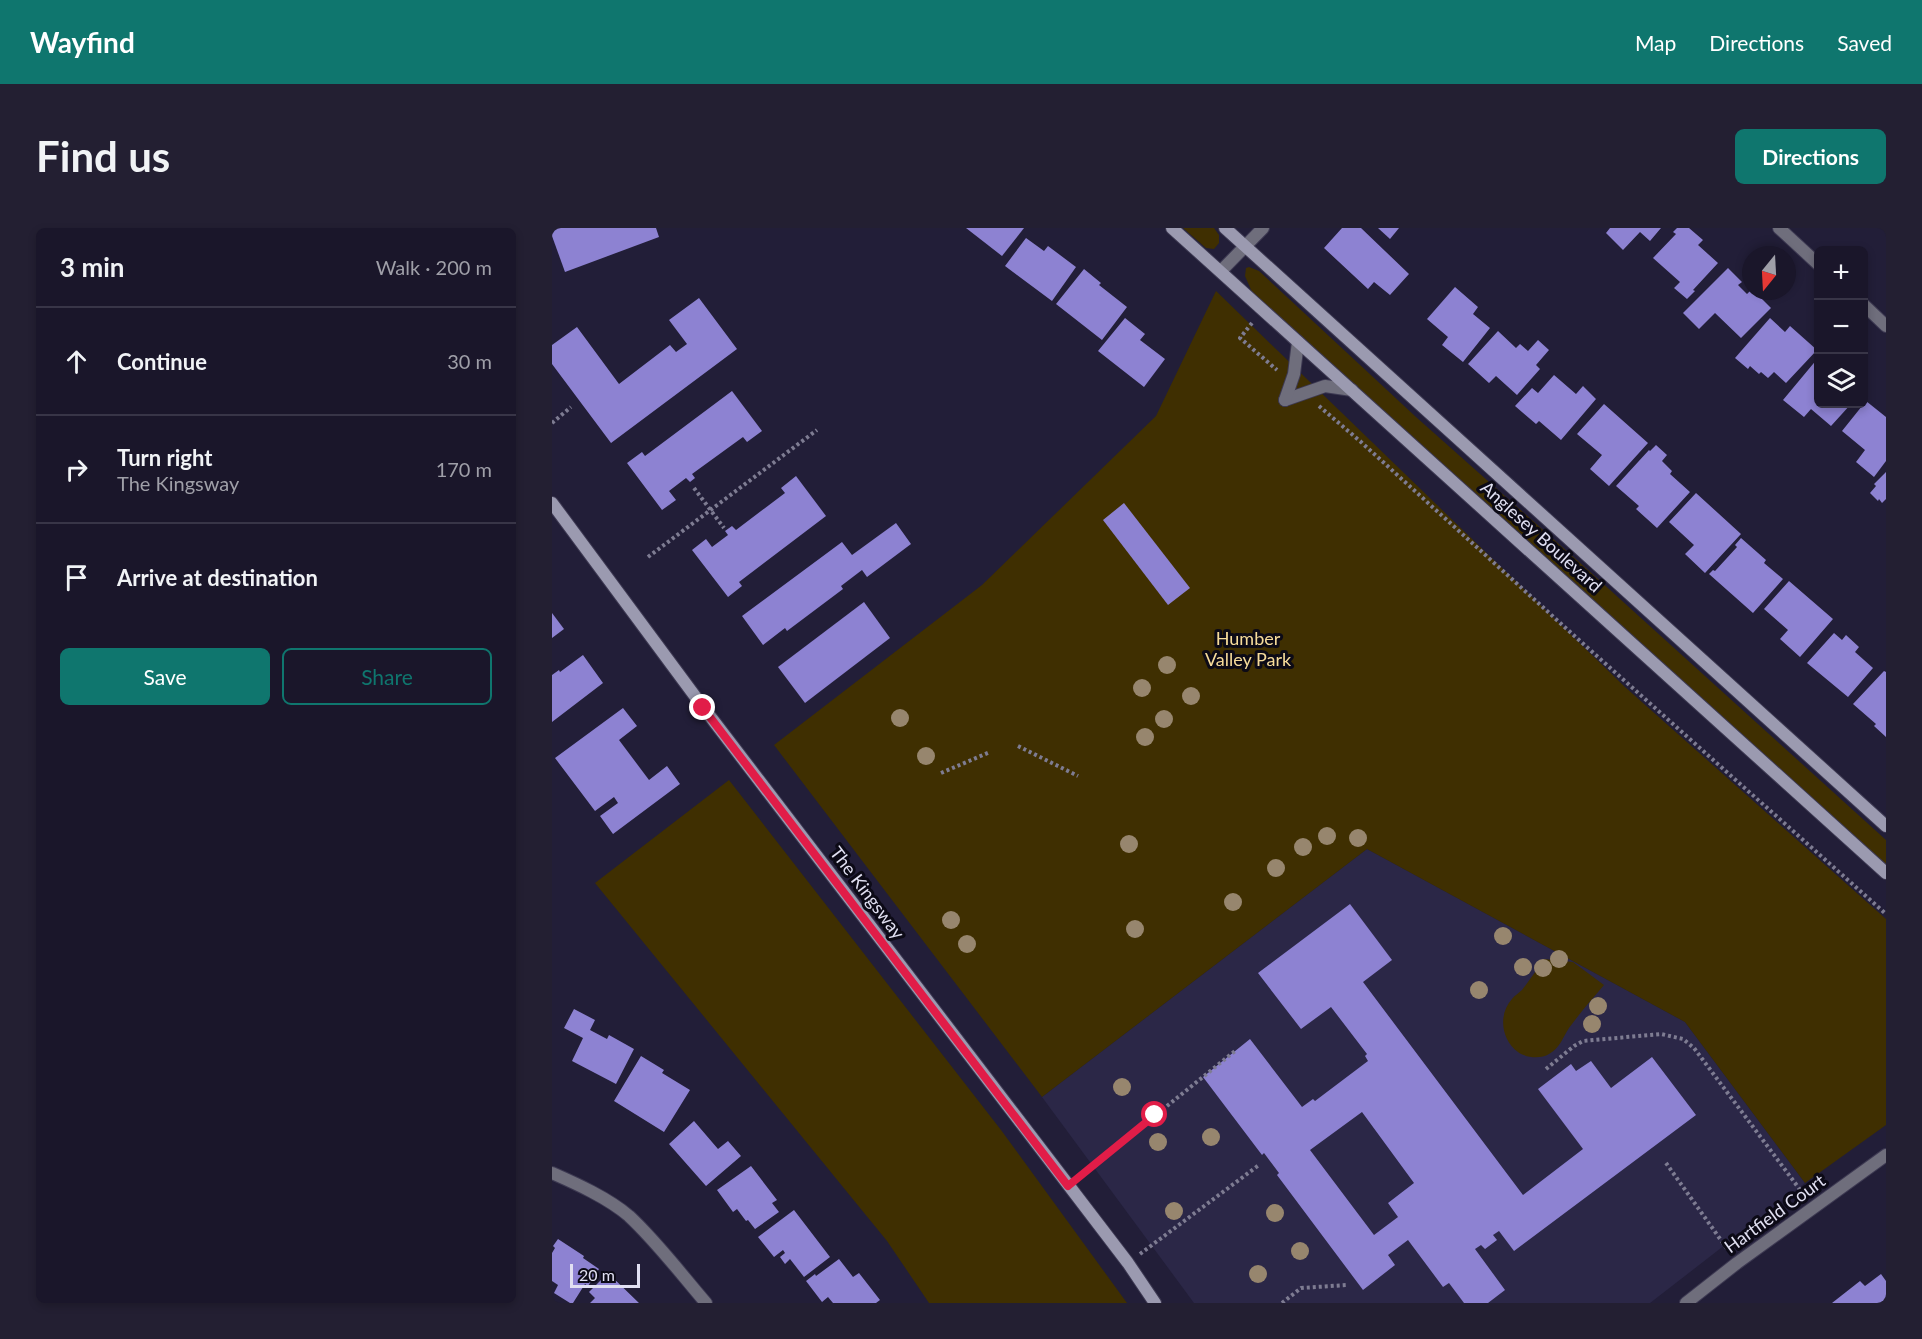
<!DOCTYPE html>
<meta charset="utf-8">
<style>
:root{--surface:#1a162a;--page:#231f32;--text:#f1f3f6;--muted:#9f9fa8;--line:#383547;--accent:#0f766e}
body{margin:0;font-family:Lato,sans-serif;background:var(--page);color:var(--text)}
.controls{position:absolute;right:18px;top:18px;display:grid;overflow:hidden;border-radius:9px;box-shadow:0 3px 9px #0003}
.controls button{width:54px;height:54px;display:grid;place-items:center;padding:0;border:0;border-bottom:2px solid var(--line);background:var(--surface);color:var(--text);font:30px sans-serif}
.compass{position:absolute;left:1190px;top:18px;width:54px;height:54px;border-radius:50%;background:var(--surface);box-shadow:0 3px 9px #0003;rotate:198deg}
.scale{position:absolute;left:18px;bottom:15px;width:70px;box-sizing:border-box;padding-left:6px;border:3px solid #e1e0f2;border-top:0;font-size:16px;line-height:21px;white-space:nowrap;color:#e1e0f2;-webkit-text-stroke:4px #0c0a16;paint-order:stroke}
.stop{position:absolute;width:18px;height:18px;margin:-14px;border:4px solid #e11d48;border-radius:50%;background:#fff}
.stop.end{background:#e11d48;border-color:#fff;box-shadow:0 2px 6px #0008}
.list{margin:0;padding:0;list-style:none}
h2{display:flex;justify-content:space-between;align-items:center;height:78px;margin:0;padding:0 24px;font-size:26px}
h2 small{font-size:20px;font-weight:400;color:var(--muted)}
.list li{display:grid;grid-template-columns:39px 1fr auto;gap:18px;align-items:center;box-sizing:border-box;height:108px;padding:0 24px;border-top:2px solid var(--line)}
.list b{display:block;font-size:22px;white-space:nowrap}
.list p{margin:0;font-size:20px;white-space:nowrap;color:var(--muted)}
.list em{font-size:20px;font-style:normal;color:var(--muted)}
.actions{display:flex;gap:12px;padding:18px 24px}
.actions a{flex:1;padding:14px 0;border:2px solid var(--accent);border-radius:9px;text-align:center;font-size:21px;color:var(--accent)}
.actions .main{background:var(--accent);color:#fff}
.icon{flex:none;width:33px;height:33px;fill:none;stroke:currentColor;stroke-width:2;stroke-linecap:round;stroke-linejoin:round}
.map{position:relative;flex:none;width:1334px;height:1075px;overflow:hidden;border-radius:9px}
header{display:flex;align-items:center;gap:36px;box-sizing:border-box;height:84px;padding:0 30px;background:var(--accent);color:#fff}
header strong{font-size:28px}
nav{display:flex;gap:33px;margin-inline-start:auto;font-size:21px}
.intro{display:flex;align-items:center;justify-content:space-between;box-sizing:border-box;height:144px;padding:0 36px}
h1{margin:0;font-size:42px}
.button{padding:15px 27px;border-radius:9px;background:var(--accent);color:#fff;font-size:21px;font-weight:700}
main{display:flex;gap:36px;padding:0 36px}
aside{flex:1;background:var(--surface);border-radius:9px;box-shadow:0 3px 9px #0003}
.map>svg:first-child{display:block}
.built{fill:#2b2747}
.green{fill:#3f2f01}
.building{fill:#8d82d2;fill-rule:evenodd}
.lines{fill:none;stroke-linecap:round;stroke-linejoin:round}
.lane-casing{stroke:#3d3952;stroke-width:14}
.street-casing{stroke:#3d3952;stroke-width:14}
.secondary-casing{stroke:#3d3952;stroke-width:14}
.path{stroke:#7e7c92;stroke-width:4;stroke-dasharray:3 3;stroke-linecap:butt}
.lane{stroke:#6f6e7c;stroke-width:12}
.street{stroke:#6f6e7c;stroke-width:12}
.secondary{stroke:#9b9ab0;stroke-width:12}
.tree{fill:#97866e}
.route{stroke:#e11d48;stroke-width:8}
.labels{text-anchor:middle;stroke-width:6;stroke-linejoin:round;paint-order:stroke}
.street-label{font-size:18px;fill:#e1e0f2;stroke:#0c0a16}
.park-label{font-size:18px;fill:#f7dc9a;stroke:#0c0a16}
</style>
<header>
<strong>Wayfind</strong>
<nav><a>Map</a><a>Directions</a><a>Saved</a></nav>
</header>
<div class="intro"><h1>Find us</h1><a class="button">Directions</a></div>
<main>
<aside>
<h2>3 min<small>Walk · 200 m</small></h2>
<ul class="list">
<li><svg class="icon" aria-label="ahead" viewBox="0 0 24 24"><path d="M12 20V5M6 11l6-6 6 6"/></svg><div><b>Continue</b></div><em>30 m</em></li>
<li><svg class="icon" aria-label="right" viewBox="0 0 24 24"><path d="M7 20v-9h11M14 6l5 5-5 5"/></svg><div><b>Turn right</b><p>The Kingsway</p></div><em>170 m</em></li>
<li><svg class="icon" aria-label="arrive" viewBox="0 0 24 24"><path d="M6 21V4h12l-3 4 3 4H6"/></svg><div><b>Arrive at destination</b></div></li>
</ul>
<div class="actions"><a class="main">Save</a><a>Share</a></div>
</aside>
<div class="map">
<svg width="1334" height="1075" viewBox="0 0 1334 1075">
<rect width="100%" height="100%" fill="#221e38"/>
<polygon class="built" points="815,621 1133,794 1253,955 1098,1075 642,1075 490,869"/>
<g class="green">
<polygon points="631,0 662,0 667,7 667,15 662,21 654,20"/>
<polygon points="697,39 707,43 864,189 1036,342 1334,612 1334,638 700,64 693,48 694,40"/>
<polygon points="664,63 1073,459 1334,691 1334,897 1253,955 1133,794 815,621 490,869 222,517 430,357 604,188"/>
<polygon points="177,552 449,902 575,1075 377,1075 335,1013 43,655"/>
<path d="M 992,731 L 1021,734 L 1052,757 C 1040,771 1028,785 1017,800 C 1011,809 1008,820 997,826 C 989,831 974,830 966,824 C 949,812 946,786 960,771 C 963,767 967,765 970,762 C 978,752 985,741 992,731 Z"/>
</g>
<g class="building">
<polygon points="0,0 104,0 107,9 13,44 0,8"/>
<polygon points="414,0 472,0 450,28"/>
<polygon points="790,0 809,0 857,46 838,67 822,54 816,61 772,20"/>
<polygon points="826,0 847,0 838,11"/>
<polygon points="1058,0 1109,0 1098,13 1088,4 1071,22 1054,5"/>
<polygon points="1125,0 1137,0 1151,12 1146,17 1166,35 1141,62 1143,63 1135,71 1122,60 1128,54 1101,30 1124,6 1121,4"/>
<polygon points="474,10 492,23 496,18 524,39 500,73 453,38"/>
<polygon points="1176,40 1190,54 1186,57 1195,66 1198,63 1202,63 1219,80 1189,110 1163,85 1147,101 1131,85"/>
<polygon points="532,41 549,55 547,57 575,79 550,112 504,76"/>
<polygon points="903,59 926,79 921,86 938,100 911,134 890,117 896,109 875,91"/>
<polygon points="147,70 185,121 59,215 0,136 0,117 25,99 67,156 118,117 124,124 135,116 117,92"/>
<polygon points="573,90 593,106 588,112 613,131 592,159 546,123"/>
<polygon points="1218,90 1233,104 1238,98 1265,122 1234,155 1222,144 1216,150 1209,144 1207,146 1198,138 1196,141 1183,130"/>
<polygon points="946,103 964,120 968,116 976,123 986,112 997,122 984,137 988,141 965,167 944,148 937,155 916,136"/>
<polygon points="1266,130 1266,176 1299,176 1279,198 1259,181 1252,189 1231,172"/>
<polygon points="1002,147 1024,166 1031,158 1044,171 1009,212 987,193 984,196 963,178 980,160 986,165"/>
<polygon points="180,163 210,203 195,214 191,209 140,246 143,250 138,254 134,250 117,263 124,272 110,282 75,235 90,224 93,228"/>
<polygon points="1314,173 1334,189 1334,233 1322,249 1304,234 1313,222 1290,203"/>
<polygon points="1052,176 1096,215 1057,258 1038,241 1050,227 1025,206"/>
<polygon points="1104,217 1115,227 1110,233 1120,243 1118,246 1138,264 1105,300 1084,281 1087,278 1064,258 1097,222 1098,223"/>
<polygon points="1334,244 1334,271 1330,275 1327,271 1326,273 1318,265 1324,258 1322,256"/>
<polygon points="244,248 274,288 187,354 190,358 176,369 140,322 154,311 160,319 176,307 173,303 180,298 184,302 233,265 229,260"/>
<polygon points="1144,265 1189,306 1153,345 1133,326 1142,317 1117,294"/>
<polygon points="572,275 638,360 616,377 551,292"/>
<polygon points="344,295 359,316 315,349 310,342 289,358 291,361 235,403 233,400 211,417 190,388 290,314 300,327"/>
<polygon points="1189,310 1214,332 1212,335 1231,351 1201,385 1157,346 1161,342 1163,343 1185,319 1183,317"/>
<polygon points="1237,353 1281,391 1248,429 1228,411 1236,402 1212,381"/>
<polygon points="312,374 338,410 253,475 226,439"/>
<polygon points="0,385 12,401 0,410"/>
<polygon points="1282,405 1290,412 1294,407 1307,419 1303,424 1321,440 1296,469 1255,435"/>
<polygon points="31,427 51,455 0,494 0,447 7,442 8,444"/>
<polygon points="1332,443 1334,444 1334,509 1322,498 1324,496 1301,476"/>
<polygon points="71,480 85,498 67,512 97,552 115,538 128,556 61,606 48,588 66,575 62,569 43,583 3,530"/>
<path d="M 798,676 L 840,732 L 811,754 L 971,967 L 1031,921 L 986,861 L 1019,836 L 1024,843 L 1039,833 L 1059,860 L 1100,829 L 1144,887 L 962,1023 L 947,1003 L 941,1007 L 945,1012 L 933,1021 L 929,1017 L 923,1021 L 953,1062 L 936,1075 L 912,1075 L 897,1055 L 891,1059 L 856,1012 L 836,1027 L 843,1037 L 811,1062 L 725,947 L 727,945 L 712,925 L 710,927 L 651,849 L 698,811 L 750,879 L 761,871 L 763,873 L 816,833 L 813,828 L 815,826 L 779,779 L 749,801 L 706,745 ZM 810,884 L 862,955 L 836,975 L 846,989 L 822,1007 L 758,922 Z"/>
<polygon points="22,781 43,792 38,802 55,811 57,807 82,821 64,856 20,833 31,810 12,800"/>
<polygon points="89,828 112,842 110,845 138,862 112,904 62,873"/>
<polygon points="142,893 166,921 176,913 189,928 154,958 117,916"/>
<polygon points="199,938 225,972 220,975 227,984 203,1001 196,992 194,993 185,981 181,984 165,962"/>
<polygon points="242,982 278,1029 252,1049 238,1031 233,1036 228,1029 233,1025 231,1022 222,1029 206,1009"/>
<polygon points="6,1011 32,1028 31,1030 47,1041 36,1058 33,1056 21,1075 18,1075 2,1065 6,1057 0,1053 0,1025 3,1020 1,1018"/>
<polygon points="287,1031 301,1049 307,1045 328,1072 324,1075 281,1075 276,1069 270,1074 254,1053 263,1046 264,1048"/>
<polygon points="56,1045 87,1075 38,1075 43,1070 37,1064"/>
<polygon points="1329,1046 1334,1053 1334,1075 1280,1075 1308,1053 1313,1058"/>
</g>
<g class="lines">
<g class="lane-casing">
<g id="lane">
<polyline points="733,172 773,158 800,162"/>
<polyline points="733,172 742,146 746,114"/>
</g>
</g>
<g class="street-casing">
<g id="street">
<polyline points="1227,0 1266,36"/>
<polyline points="669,43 711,0"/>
<polyline points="1312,77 1334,98"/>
<path d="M 0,945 C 25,956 56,970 77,988 C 105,1014 129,1046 154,1075"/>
<polyline points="1134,1075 1185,1035 1334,927"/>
</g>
</g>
<g class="secondary-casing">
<g id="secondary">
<polyline points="620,0 1334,645"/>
<polyline points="673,0 1334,598"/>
<polyline points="0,275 151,479 576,1035 603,1075"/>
</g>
</g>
<g class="path">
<polyline points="700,95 688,110 725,142"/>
<polyline points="767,178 809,214 1028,413 1334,686"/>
<polyline points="0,195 19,179"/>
<polyline points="142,260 172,300"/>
<polyline points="96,329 265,202"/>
<polyline points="466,518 526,548"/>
<polyline points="389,545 438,524"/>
<polyline points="994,841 1022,818 1031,813 1109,806 1131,811 1142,820 1252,967"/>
<polyline points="1114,935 1176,1022"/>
<polyline points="531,946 683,823"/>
<polyline points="588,1026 707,937"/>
<polyline points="730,1075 749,1060 795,1057"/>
</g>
<use href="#lane" class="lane"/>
<use href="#street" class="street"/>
<use href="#secondary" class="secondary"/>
</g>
<g class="tree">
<circle cx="615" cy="437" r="9"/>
<circle cx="590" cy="460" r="9"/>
<circle cx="639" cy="468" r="9"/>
<circle cx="348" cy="490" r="9"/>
<circle cx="612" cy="491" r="9"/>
<circle cx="593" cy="509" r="9"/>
<circle cx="374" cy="528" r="9"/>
<circle cx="775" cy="608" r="9"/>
<circle cx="806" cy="610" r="9"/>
<circle cx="577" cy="616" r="9"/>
<circle cx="751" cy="619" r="9"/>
<circle cx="724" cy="640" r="9"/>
<circle cx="681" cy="674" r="9"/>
<circle cx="399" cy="692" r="9"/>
<circle cx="583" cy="701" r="9"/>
<circle cx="951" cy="708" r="9"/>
<circle cx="415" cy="716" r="9"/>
<circle cx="1007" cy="731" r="9"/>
<circle cx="971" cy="739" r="9"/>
<circle cx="991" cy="740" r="9"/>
<circle cx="927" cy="762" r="9"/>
<circle cx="1046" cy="778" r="9"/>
<circle cx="1040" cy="796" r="9"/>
<circle cx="570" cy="859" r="9"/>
<circle cx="659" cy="909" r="9"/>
<circle cx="606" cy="914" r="9"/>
<circle cx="622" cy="983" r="9"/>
<circle cx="723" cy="985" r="9"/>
<circle cx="748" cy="1023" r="9"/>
<circle cx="706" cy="1046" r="9"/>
</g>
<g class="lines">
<polyline class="route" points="151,480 516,958 603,887"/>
</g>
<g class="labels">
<g class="street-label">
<text transform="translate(989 309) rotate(42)" y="6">Anglesey Boulevard</text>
<text transform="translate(315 665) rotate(53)" y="6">The Kingsway</text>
<text transform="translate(1223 986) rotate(-36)" y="6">Hartfield Court</text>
</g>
<g class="park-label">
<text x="696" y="417">Humber<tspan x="696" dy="21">Valley Park</tspan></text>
</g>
</g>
</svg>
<div class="controls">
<button>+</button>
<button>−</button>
<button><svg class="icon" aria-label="layers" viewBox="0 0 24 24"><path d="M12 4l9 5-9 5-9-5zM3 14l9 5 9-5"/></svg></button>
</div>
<svg class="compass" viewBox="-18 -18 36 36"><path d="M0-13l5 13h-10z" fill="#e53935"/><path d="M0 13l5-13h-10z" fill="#9f9fa8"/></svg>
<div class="scale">20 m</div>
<div class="stop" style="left:603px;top:887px"></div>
<div class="stop end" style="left:151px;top:480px"></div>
</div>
</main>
